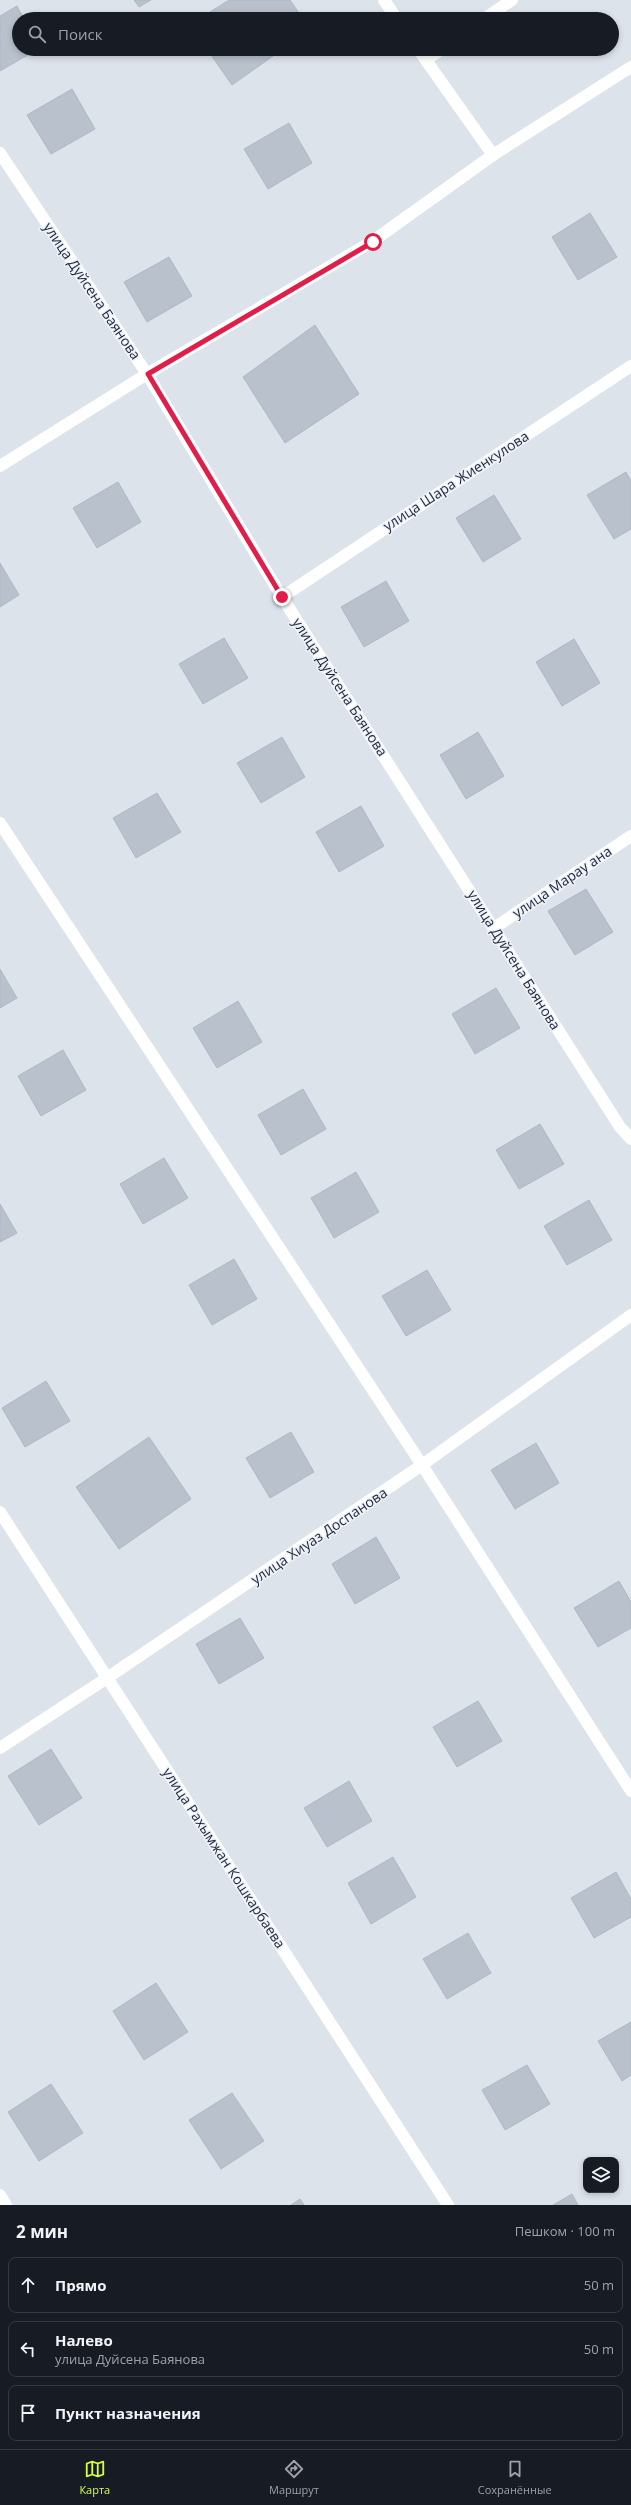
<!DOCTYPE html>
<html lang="ru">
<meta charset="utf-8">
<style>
:root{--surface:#171b24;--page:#20242c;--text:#f1f3f6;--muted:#9ea1a6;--line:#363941;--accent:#d1ff47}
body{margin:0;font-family:"Open Sans",sans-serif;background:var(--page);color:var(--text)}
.controls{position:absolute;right:12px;bottom:12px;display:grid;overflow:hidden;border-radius:8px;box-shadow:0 2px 6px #0003}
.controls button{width:36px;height:36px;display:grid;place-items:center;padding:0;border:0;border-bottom:1px solid var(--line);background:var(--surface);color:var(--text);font:20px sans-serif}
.stop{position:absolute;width:12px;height:12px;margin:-9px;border:3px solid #e11d48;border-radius:50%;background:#fff}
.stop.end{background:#e11d48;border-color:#fff;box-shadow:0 1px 4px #0008}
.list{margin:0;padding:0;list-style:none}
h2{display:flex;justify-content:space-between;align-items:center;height:52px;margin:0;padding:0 16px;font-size:17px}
h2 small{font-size:13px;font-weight:400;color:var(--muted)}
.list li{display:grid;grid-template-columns:26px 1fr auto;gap:12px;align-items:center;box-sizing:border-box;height:56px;margin:0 8px 8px;padding:0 8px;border:1px solid var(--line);border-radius:8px}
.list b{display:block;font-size:15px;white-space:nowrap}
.list p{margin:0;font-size:13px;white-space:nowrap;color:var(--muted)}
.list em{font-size:13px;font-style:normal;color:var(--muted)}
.icon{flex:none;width:22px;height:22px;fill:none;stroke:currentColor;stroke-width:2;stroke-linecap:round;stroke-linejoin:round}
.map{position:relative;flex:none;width:631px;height:2205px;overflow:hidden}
.search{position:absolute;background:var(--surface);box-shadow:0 2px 6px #0003;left:12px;right:12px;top:12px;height:44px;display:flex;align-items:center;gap:10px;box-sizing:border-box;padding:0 14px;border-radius:22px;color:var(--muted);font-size:15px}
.sheet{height:244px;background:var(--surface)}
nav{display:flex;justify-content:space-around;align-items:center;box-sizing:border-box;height:56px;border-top:1px solid var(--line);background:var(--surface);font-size:11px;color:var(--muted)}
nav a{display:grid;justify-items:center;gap:2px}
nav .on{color:var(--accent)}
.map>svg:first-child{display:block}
.building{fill:#b9c1cc;stroke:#afb8c5}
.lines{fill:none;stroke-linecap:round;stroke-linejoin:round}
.minor{stroke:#fff;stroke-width:12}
.route{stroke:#e11d48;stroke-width:5}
.labels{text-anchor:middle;stroke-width:3;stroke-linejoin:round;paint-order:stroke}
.street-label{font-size:14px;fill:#1d253b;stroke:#eef2f7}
</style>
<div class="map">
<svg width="631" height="2205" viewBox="0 0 631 2205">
<rect width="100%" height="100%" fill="#dde3eb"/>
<g class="building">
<polygon points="134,0 151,0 139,7"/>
<polygon points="229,0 290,0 303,19 199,19"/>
<polygon points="17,6 24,19 19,19 19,49 38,49 0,71 0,16"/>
<polygon points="207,49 283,49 232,85"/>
<polygon points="72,89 95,129 51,154 27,115"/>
<polygon points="289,123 312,163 268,189 244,149"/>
<polygon points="590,213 617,257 578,280 552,237"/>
<polygon points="169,257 192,296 147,322 124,282"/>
<polygon points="315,325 359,394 285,443 243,377"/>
<polygon points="626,472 631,481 631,529 614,539 587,495"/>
<polygon points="118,482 141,522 97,548 73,508"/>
<polygon points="494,495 521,539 483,562 456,518"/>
<polygon points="0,563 19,595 0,607"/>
<polygon points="386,581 409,621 364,647 341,607"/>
<polygon points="224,638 248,678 203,704 179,664"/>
<polygon points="574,639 600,683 562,706 536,662"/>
<polygon points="478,732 504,776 466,799 440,755"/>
<polygon points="282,737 305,777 261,803 237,763"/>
<polygon points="157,793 181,832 136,858 113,818"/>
<polygon points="361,806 384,846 339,872 316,832"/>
<polygon points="586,889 613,932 575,955 548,911"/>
<polygon points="0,969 17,998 0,1008"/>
<polygon points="496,988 520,1028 475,1054 452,1014"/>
<polygon points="238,1001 262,1042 217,1068 193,1028"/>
<polygon points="63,1050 86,1090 41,1116 18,1076"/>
<polygon points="303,1089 326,1129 281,1155 258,1115"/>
<polygon points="540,1124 564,1164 519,1189 496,1150"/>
<polygon points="164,1158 188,1198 143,1224 120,1184"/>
<polygon points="356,1172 379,1212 334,1238 311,1198"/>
<polygon points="589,1200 612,1240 567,1265 544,1226"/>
<polygon points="0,1204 17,1233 0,1242"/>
<polygon points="234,1259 257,1299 212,1325 189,1285"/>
<polygon points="427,1270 451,1310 406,1336 382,1296"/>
<polygon points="46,1381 70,1421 25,1447 2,1408"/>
<polygon points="291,1432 314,1472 270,1498 246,1458"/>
<polygon points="149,1437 191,1499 119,1549 76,1487"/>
<polygon points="536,1443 559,1483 515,1509 491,1470"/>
<polygon points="376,1537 400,1578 355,1604 332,1564"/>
<polygon points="619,1581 631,1602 631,1628 598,1647 574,1608"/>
<polygon points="240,1618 264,1658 219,1684 196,1644"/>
<polygon points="478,1701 502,1741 457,1767 433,1727"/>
<polygon points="51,1749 82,1798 39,1825 8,1776"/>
<polygon points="349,1781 372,1821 327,1847 304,1808"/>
<polygon points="393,1857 416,1897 371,1924 348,1883"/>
<polygon points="616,1872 631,1899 631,1917 594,1938 571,1898"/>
<polygon points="468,1933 491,1973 447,1999 423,1959"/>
<polygon points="156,1983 188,2032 144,2060 113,2011"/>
<polygon points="631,2022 631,2075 622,2081 598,2041"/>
<polygon points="527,2065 550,2104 505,2130 482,2090"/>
<polygon points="51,2084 83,2133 39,2161 8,2112"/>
<polygon points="232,2093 264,2141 221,2169 189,2120"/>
<polygon points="572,2194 578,2205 553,2205"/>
<polygon points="300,2199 304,2205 291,2205"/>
</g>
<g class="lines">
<g class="minor">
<polyline points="384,0 397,19"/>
<polyline points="484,19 512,0"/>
<polyline points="418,49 493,155"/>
<polyline points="426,60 442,49"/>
<polyline points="0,153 147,374 282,597 620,1127 631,1139"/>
<polyline points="0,466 147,374 373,241 493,155 631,67"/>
<polyline points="282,597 631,366"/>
<polyline points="0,823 422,1465 631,1791"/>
<polyline points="494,928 631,836"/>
<polyline points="0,1512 448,2205"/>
<polyline points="0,1748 107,1678 422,1465 631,1315"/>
<polyline points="0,2195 6,2205"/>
</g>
</g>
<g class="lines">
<polyline class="route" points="282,597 148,374 373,242"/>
</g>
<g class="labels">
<g class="street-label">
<text transform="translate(92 291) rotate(56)" y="5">улица Дуйсена Баянова</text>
<text transform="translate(456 481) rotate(-33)" y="5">улица Шара Жиенкулова</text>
<text transform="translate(340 687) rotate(57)" y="5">улица Дуйсена Баянова</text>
<text transform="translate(562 882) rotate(-34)" y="5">улица Марау ана</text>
<text transform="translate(514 960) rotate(58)" y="5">улица Дуйсена Баянова</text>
<text transform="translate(319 1536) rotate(-34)" y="5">улица Хиуаз Доспанова</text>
<text transform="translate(224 1858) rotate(57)" y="5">улица Рахымжан Кошкарбаева</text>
</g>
</g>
</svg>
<div class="controls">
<button><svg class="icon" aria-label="layers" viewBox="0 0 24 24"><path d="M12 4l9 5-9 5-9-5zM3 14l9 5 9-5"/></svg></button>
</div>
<div class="stop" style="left:373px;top:242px"></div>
<div class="stop end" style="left:282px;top:597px"></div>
<div class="search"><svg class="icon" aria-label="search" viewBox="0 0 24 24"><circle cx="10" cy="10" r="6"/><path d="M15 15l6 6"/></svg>Поиск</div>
</div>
<section class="sheet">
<h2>2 мин<small>Пешком · 100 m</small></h2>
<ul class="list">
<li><svg class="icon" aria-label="ahead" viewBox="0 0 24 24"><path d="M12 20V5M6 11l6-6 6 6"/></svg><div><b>Прямо</b></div><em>50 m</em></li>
<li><svg class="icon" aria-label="left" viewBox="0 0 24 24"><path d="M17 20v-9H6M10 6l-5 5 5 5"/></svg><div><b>Налево</b><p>улица Дуйсена Баянова</p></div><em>50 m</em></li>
<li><svg class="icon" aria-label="arrive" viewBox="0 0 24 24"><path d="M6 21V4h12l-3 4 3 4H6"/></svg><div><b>Пункт назначения</b></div></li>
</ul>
</section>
<nav>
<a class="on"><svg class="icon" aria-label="map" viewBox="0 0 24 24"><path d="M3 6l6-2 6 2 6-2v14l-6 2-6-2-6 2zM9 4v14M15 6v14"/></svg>Карта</a>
<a><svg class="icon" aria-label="directions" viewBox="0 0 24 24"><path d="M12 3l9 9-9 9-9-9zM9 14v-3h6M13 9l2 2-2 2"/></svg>Маршрут</a>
<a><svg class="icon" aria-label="saved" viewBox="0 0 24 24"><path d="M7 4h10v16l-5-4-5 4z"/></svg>Сохранённые</a>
</nav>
